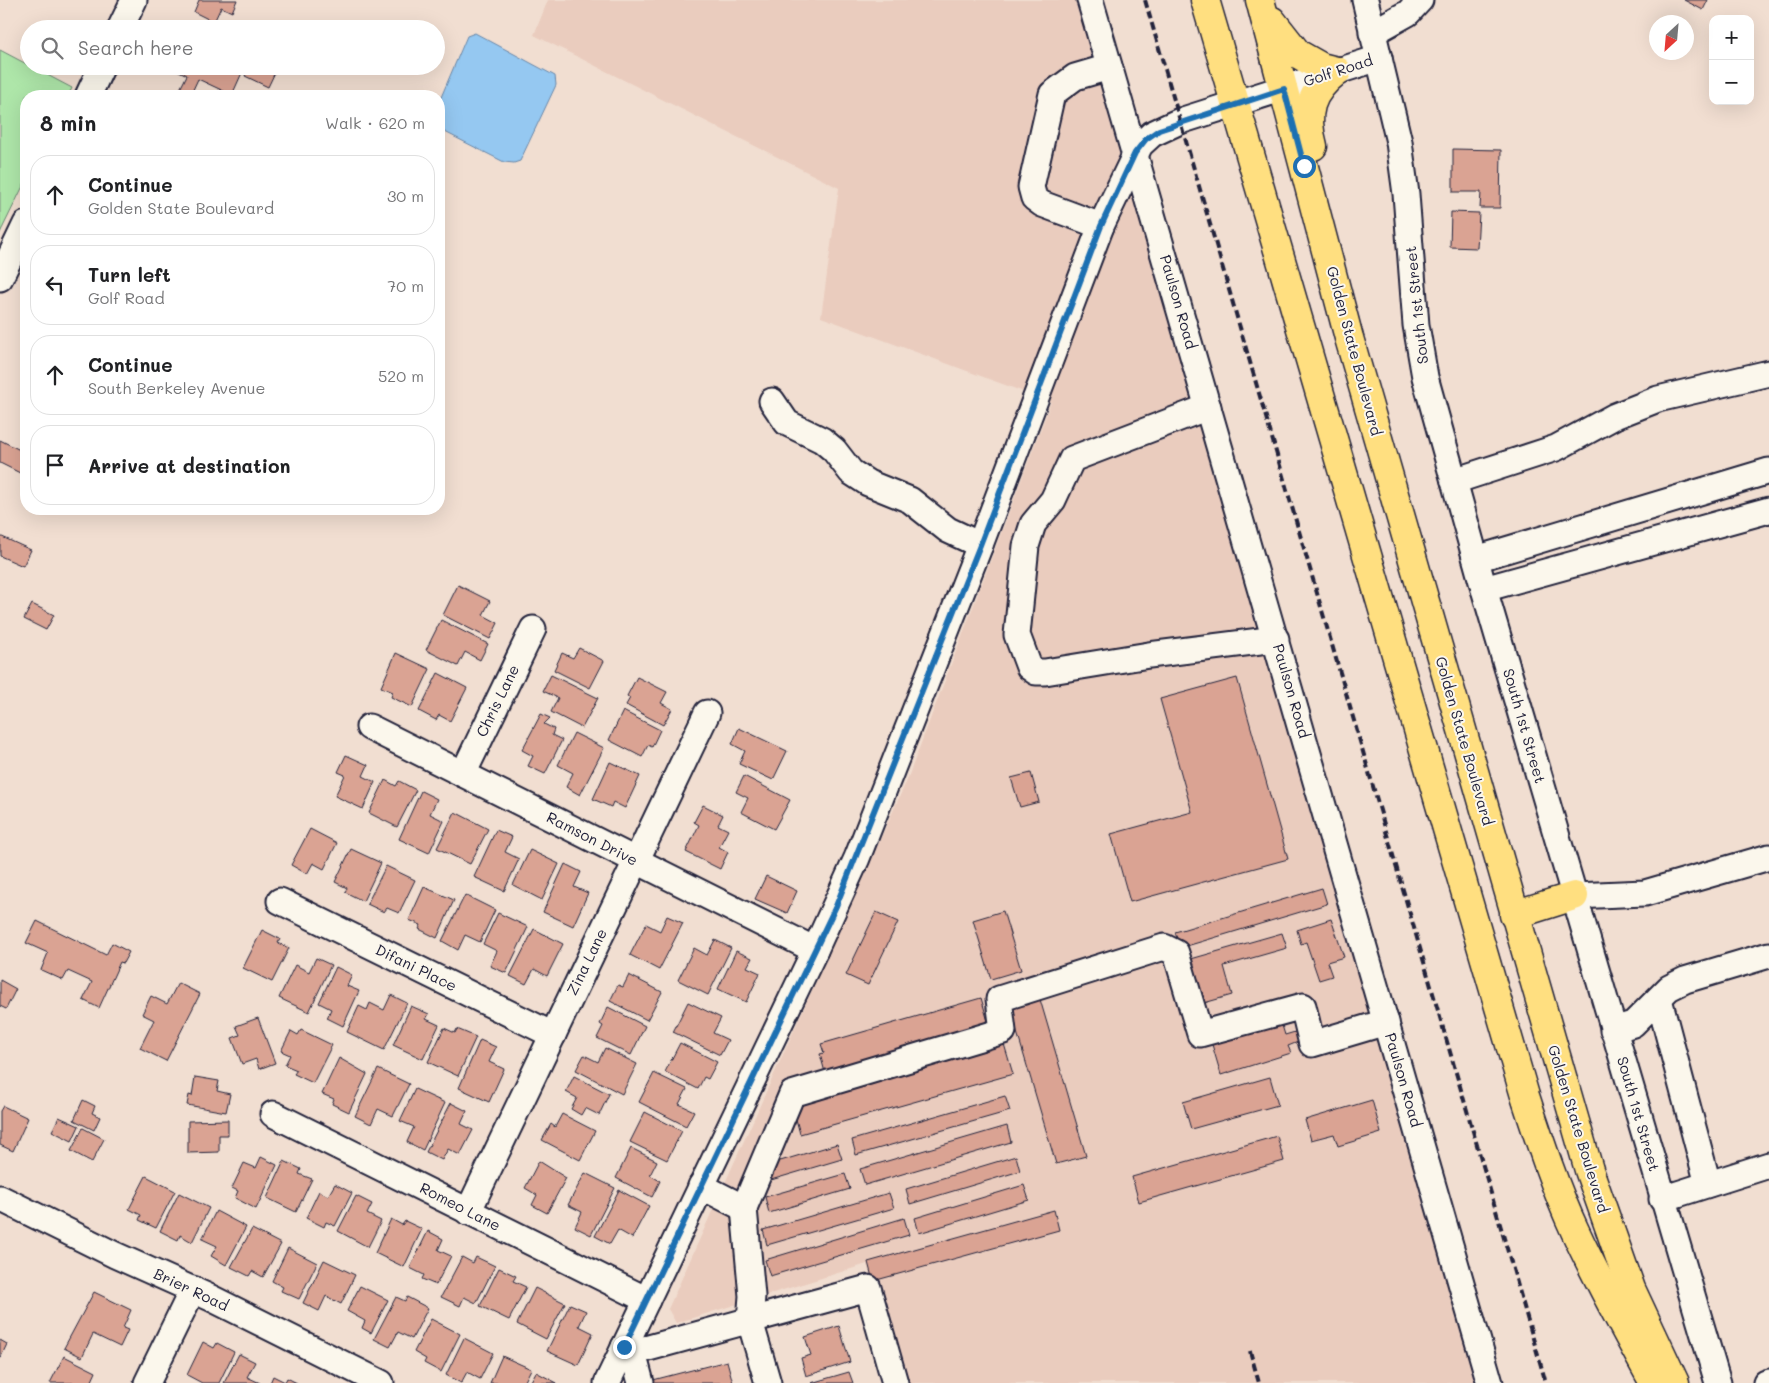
<!DOCTYPE html>
<meta charset="utf-8">
<style>
:root{--surface:#fff;--page:#f2f2f2;--text:#202124;--muted:#757577;--line:#e0e0e0}
body{margin:0;font-family:Mali,sans-serif;background:var(--page);color:var(--text)}
.controls{position:absolute;right:15px;top:15px;display:grid;overflow:hidden;border-radius:10px;box-shadow:0 5px 20px #0002}
.controls button{width:45px;height:45px;display:grid;place-items:center;padding:0;border:0;border-bottom:1px solid var(--line);background:var(--surface);color:var(--text);font:25px sans-serif}
.compass{position:absolute;left:1649px;top:15px;width:45px;height:45px;border-radius:50%;background:var(--surface);box-shadow:0 5px 20px #0002;rotate:206deg}
.stop{position:absolute;width:15px;height:15px;margin:-11px;border:4px solid #1f6fb2;border-radius:50%;background:#fff}
.stop.end{background:#1f6fb2;border-color:#fff;box-shadow:0 1px 5px #0008}
.list{margin:0;padding:0;list-style:none}
h2{display:flex;justify-content:space-between;align-items:center;height:65px;margin:0;padding:0 20px;font-size:21px}
h2 small{font-size:16px;font-weight:400;color:var(--muted)}
.list li{display:grid;grid-template-columns:32px 1fr auto;gap:15px;align-items:center;box-sizing:border-box;height:80px;margin:0 10px 10px;padding:0 10px;border:1px solid var(--line);border-radius:20px}
.list b{display:block;font-size:19px;white-space:nowrap}
.list p{margin:0;font-size:16px;white-space:nowrap;color:var(--muted)}
.list em{font-size:16px;font-style:normal;color:var(--muted)}
.icon{flex:none;width:28px;height:28px;fill:none;stroke:currentColor;stroke-width:2;stroke-linecap:round;stroke-linejoin:round}
.map{position:relative;flex:none;width:1769px;height:1383px;overflow:hidden}
.search{position:absolute;background:var(--surface);box-shadow:0 5px 20px #0002;left:20px;top:20px;width:425px;height:55px;display:flex;align-items:center;gap:12px;box-sizing:border-box;padding:0 18px;border-radius:28px;color:var(--muted);font-size:19px}
.panel{position:absolute;background:var(--surface);box-shadow:0 5px 20px #0002;left:20px;top:90px;width:425px;height:425px;border-radius:20px}
.map>svg:first-child{display:block}
.built{fill:#eaccbe}
.green{fill:#aee6a9;stroke:#688472}
.water{fill:#95c8f1;stroke:#6786a8}
.building{fill:#daa393;stroke:#22223b}
.lines{fill:none;stroke-linecap:round;stroke-linejoin:round}
.minor-casing{stroke:#22223b;stroke-width:29}
.major-casing{stroke:#22223b;stroke-width:31}
.minor{stroke:#fbf7ec;stroke-width:25}
.major{stroke:#ffdf80;stroke-width:28}
.rail{stroke:#22223b;stroke-width:4;stroke-dasharray:8 4;stroke-linecap:butt}
.route{stroke:#1f6fb2;stroke-width:6}
.labels{text-anchor:middle;stroke-width:4;stroke-linejoin:round;paint-order:stroke}
.street-label{font-size:15px;fill:#22223b;stroke:#fbf7ec}
</style>
<div class="map">
<svg width="1769" height="1383" viewBox="0 0 1769 1383">
<rect width="100%" height="100%" fill="#f1ded1"/>
<filter id="ink" filterUnits="userSpaceOnUse"><feTurbulence type="fractalNoise" baseFrequency=".02" numOctaves="2"/><feDisplacementMap in="SourceGraphic" scale="10" xChannelSelector="R" yChannelSelector="G"/><feConvolveMatrix kernelMatrix="1 2 1 2 8 2 1 2 1" color-interpolation-filters="sRGB"/></filter>
<g filter="url(#ink)">
<polygon class="built" points="548,0 1083,0 1484,1383 901,1383 867,1264 676,1323 668,1309 907,780 1051,402 821,317 839,188 534,35"/>
<polygon class="green" points="0,50 72,88 68,96 26,96 26,180 0,233"/>
<polygon class="water" points="475,33 555,76 556,85 520,161 514,163 504,162 439,129 439,102 467,36"/>
<g class="building">
<polygon points="199,0 237,0 232,12 221,7 214,22 194,12"/>
<polygon points="1684,0 1708,0 1703,10"/>
<polygon points="169,66 245,66 232,95 198,79 191,94 180,89 187,75"/>
<polygon points="249,66 278,66 268,87 245,76"/>
<polygon points="1453,149 1501,150 1500,208 1480,208 1481,192 1453,192"/>
<polygon points="1451,212 1479,213 1477,248 1450,247"/>
<polygon points="0,440 26,453 26,476 0,463"/>
<polygon points="0,536 31,550 23,566 0,556"/>
<polygon points="458,585 490,601 483,615 498,623 490,639 443,615"/>
<polygon points="32,604 54,615 46,630 24,619"/>
<polygon points="441,620 488,644 480,660 465,652 458,666 426,650"/>
<polygon points="579,648 604,661 590,688 554,670 562,653 573,658"/>
<polygon points="396,653 430,669 412,707 391,697 393,692 381,687"/>
<polygon points="438,673 467,688 450,721 439,715 436,720 419,711"/>
<polygon points="551,675 598,698 582,728 551,712 558,698 543,691"/>
<polygon points="637,677 667,692 661,703 672,709 663,725 626,705 630,698 627,696"/>
<polygon points="1237,678 1288,859 1130,902 1111,834 1192,812 1160,699"/>
<polygon points="623,711 660,730 652,747 648,745 642,757 609,740"/>
<polygon points="541,714 550,718 544,724 554,729 552,735 562,740 545,774 528,766 533,756 522,750"/>
<polygon points="739,728 787,751 773,780 739,764 745,751 732,744"/>
<polygon points="574,733 604,748 580,795 566,787 573,773 558,765"/>
<polygon points="346,755 368,765 363,776 375,782 363,809 335,796 345,775 338,772"/>
<polygon points="610,762 640,776 625,808 613,802 611,807 593,799"/>
<polygon points="1031,773 1039,802 1020,807 1011,778"/>
<polygon points="744,776 790,800 774,829 741,812 748,798 736,792"/>
<polygon points="385,780 396,786 399,781 416,790 397,827 369,813"/>
<polygon points="421,791 437,799 430,814 444,821 429,853 399,839"/>
<polygon points="703,805 723,815 718,825 728,830 719,847 728,852 720,869 686,852 699,825 694,822"/>
<polygon points="455,812 488,829 470,864 437,848"/>
<polygon points="310,829 337,843 324,869 313,863 307,874 291,865"/>
<polygon points="496,830 512,837 505,852 519,859 504,891 474,877"/>
<polygon points="351,849 381,863 363,901 345,892 347,888 335,882"/>
<polygon points="530,850 559,864 542,900 513,885"/>
<polygon points="565,864 581,872 574,887 588,893 573,926 543,912"/>
<polygon points="386,866 415,880 399,913 387,908 384,912 367,904"/>
<polygon points="766,876 797,891 787,913 755,899"/>
<polygon points="424,887 454,900 437,938 419,929 421,925 409,920"/>
<polygon points="1322,888 1327,904 1180,948 1175,932"/>
<polygon points="465,895 495,910 480,942 465,935 458,950 442,941"/>
<polygon points="1003,911 1021,970 991,979 973,920"/>
<polygon points="876,912 898,922 868,985 846,975"/>
<polygon points="498,913 528,927 506,973 490,966 497,951 483,944"/>
<polygon points="667,916 683,923 659,970 630,955 646,924 660,931"/>
<polygon points="1331,919 1344,957 1327,962 1332,976 1319,980 1306,942 1301,944 1297,930"/>
<polygon points="37,921 106,955 112,943 129,952 123,963 120,962 99,1008 83,1000 92,982 68,971 63,980 41,970 48,953 26,943"/>
<polygon points="534,929 563,944 547,976 534,969 526,984 510,976"/>
<polygon points="262,930 280,939 278,943 289,948 272,982 243,968"/>
<polygon points="1282,933 1287,948 1224,966 1232,995 1204,1003 1191,959"/>
<polygon points="715,940 731,948 708,995 678,980 694,948 707,955"/>
<polygon points="736,951 752,958 747,967 760,973 746,1002 718,989"/>
<polygon points="316,958 331,965 309,1012 279,998 295,965 309,972"/>
<polygon points="336,967 352,975 347,986 359,991 343,1026 327,1018 331,1009 319,1003"/>
<polygon points="629,975 662,992 647,1020 610,1001 618,985 623,987"/>
<polygon points="0,980 16,989 6,1009 0,1006"/>
<polygon points="178,983 200,994 166,1061 140,1048 154,1020 142,1014 151,996 167,1004"/>
<polygon points="391,995 407,1003 384,1050 347,1032 359,1006 367,1010 370,1003 384,1010"/>
<polygon points="1039,996 1086,1156 1056,1164 1009,1005"/>
<polygon points="981,998 990,1028 826,1076 820,1054 824,1053 821,1044"/>
<polygon points="688,1002 721,1018 713,1033 728,1040 720,1055 673,1032"/>
<polygon points="411,1006 429,1014 426,1019 439,1025 423,1059 393,1045"/>
<polygon points="608,1007 645,1026 631,1055 597,1038 603,1026 600,1024"/>
<polygon points="258,1018 275,1063 259,1069 256,1059 242,1064 232,1038 240,1035 236,1026"/>
<polygon points="1280,1019 1285,1035 1295,1032 1298,1042 1288,1046 1291,1053 1221,1075 1211,1041"/>
<polygon points="444,1028 455,1033 457,1029 476,1037 458,1076 428,1062"/>
<polygon points="301,1030 332,1045 313,1083 294,1074 297,1070 285,1065 290,1055 281,1051 291,1031 298,1035"/>
<polygon points="480,1040 496,1047 489,1062 504,1069 489,1102 459,1088"/>
<polygon points="680,1043 717,1062 708,1079 704,1077 698,1089 665,1072"/>
<polygon points="1004,1044 1013,1074 800,1134 792,1104"/>
<polygon points="605,1048 637,1064 622,1094 576,1070 584,1055 598,1062"/>
<polygon points="339,1058 367,1074 349,1112 332,1104 334,1099 322,1094"/>
<polygon points="378,1069 409,1084 393,1116 378,1109 371,1124 355,1116"/>
<polygon points="654,1073 687,1089 679,1104 694,1111 686,1126 639,1102"/>
<polygon points="574,1076 609,1094 599,1115 585,1108 581,1115 571,1109 577,1098 566,1092"/>
<polygon points="195,1077 219,1081 217,1091 230,1094 226,1112 187,1105 189,1095 192,1096"/>
<polygon points="1270,1077 1278,1105 1191,1129 1183,1102"/>
<polygon points="415,1089 445,1103 423,1150 407,1142 414,1127 400,1121"/>
<polygon points="1005,1096 1010,1111 856,1155 852,1140"/>
<polygon points="83,1100 95,1106 92,1113 100,1117 94,1130 74,1120"/>
<polygon points="1372,1100 1381,1133 1338,1146 1334,1134 1311,1140 1305,1120"/>
<polygon points="451,1103 467,1111 461,1124 473,1130 460,1155 448,1149 442,1160 426,1152"/>
<polygon points="3,1106 28,1118 13,1151 0,1145 0,1111"/>
<polygon points="645,1112 682,1131 667,1160 630,1142"/>
<polygon points="562,1114 595,1131 580,1160 542,1140 551,1124 555,1127"/>
<polygon points="59,1117 79,1126 72,1141 52,1131"/>
<polygon points="228,1120 228,1135 219,1135 219,1152 188,1153 188,1121"/>
<polygon points="1007,1126 1011,1142 865,1185 860,1169"/>
<polygon points="83,1128 104,1139 92,1162 71,1151"/>
<polygon points="1277,1136 1284,1161 1139,1202 1132,1177"/>
<polygon points="837,1144 842,1159 771,1180 767,1165"/>
<polygon points="631,1148 657,1161 650,1175 660,1181 652,1197 616,1178"/>
<polygon points="1016,1156 1020,1171 910,1204 906,1189"/>
<polygon points="261,1157 277,1165 256,1209 235,1198 238,1191 232,1188 244,1163 256,1168"/>
<polygon points="284,1161 301,1169 299,1174 312,1179 296,1212 267,1198"/>
<polygon points="539,1161 566,1178 547,1213 532,1205 537,1195 525,1188"/>
<polygon points="585,1173 615,1188 591,1235 575,1227 582,1212 568,1205"/>
<polygon points="845,1174 850,1189 769,1213 765,1197"/>
<polygon points="146,1176 175,1191 156,1228 139,1220 141,1215 129,1209"/>
<polygon points="335,1184 352,1193 335,1226 326,1222 324,1227 306,1218 319,1191 328,1196"/>
<polygon points="1024,1185 1029,1200 919,1233 915,1218"/>
<polygon points="619,1190 649,1206 632,1238 618,1230 610,1244 595,1236"/>
<polygon points="179,1193 209,1208 192,1242 180,1235 178,1240 160,1231"/>
<polygon points="889,1193 894,1208 767,1245 763,1230"/>
<polygon points="356,1196 372,1204 367,1214 381,1221 368,1247 338,1231"/>
<polygon points="1054,1210 1059,1230 873,1281 868,1262"/>
<polygon points="216,1211 246,1227 226,1265 211,1256 217,1246 202,1239"/>
<polygon points="904,1218 909,1235 770,1276 765,1260"/>
<polygon points="391,1219 402,1225 405,1221 422,1229 404,1267 375,1253"/>
<polygon points="252,1229 281,1244 263,1277 252,1271 249,1276 231,1267"/>
<polygon points="428,1231 443,1239 438,1250 451,1256 436,1285 422,1279 424,1275 410,1268"/>
<polygon points="288,1248 317,1263 299,1299 281,1291 283,1287 272,1281"/>
<polygon points="462,1257 473,1263 476,1257 495,1266 476,1303 464,1297 460,1306 441,1297"/>
<polygon points="324,1260 355,1275 341,1304 326,1296 319,1311 303,1303"/>
<polygon points="499,1268 516,1276 513,1281 526,1287 509,1320 480,1306"/>
<polygon points="360,1286 388,1300 371,1333 362,1328 365,1321 347,1311"/>
<polygon points="535,1288 565,1303 546,1339 517,1324"/>
<polygon points="94,1292 131,1310 123,1328 128,1330 120,1347 93,1334 82,1357 64,1348"/>
<polygon points="396,1297 405,1301 407,1297 428,1308 412,1339 398,1332 390,1347 374,1339"/>
<polygon points="570,1304 586,1311 579,1326 593,1333 578,1365 547,1351"/>
<polygon points="431,1319 460,1334 441,1372 424,1363 426,1359 414,1352"/>
<polygon points="839,1326 850,1362 806,1376 801,1358 811,1355 805,1337"/>
<polygon points="464,1338 493,1353 480,1379 467,1372 461,1383 446,1375"/>
<polygon points="0,1340 7,1344 0,1359"/>
<polygon points="203,1342 214,1348 217,1343 234,1352 219,1383 202,1383 187,1375"/>
<polygon points="239,1354 255,1362 247,1377 260,1383 224,1383"/>
<polygon points="64,1356 96,1372 91,1383 50,1383"/>
<polygon points="502,1356 531,1369 524,1383 490,1383"/>
<polygon points="727,1361 733,1383 653,1383 653,1380"/>
<polygon points="536,1372 557,1383 530,1383"/>
<polygon points="849,1372 853,1383 811,1383"/>
<polygon points="273,1376 285,1382 287,1378 297,1383 270,1383"/>
</g>
<g class="lines">
<g class="minor-casing">
<g id="minor">
<polyline points="1090,0 1490,1383"/>
<polyline points="1365,0 1399,142 1406,194 1416,325 1425,377 1484,589 1718,1383"/>
<polyline points="120,29 134,0"/>
<polyline points="1372,33 1408,13 1420,0"/>
<polyline points="88,96 102,66"/>
<polyline points="1101,226 1042,204 1034,198 1031,187 1052,94 1075,77 1109,67"/>
<polyline points="0,278 26,224"/>
<polyline points="772,401 787,423 822,440 834,450 851,472 868,483 910,500 948,530 980,545"/>
<polyline points="1208,407 1072,459 1053,500 1033,524 1026,546 1017,635 1029,667 1036,672 1045,672 1149,655 1276,639"/>
<polyline points="1454,481 1556,448 1615,416 1658,399 1769,373"/>
<polyline points="1476,559 1769,471"/>
<polyline points="1484,589 1769,510"/>
<polyline points="369,727 815,950"/>
<polyline points="463,774 533,629"/>
<polyline points="1574,896 1645,893 1769,857"/>
<polyline points="280,901 553,1035"/>
<polyline points="1659,999 1708,1184"/>
<polyline points="1613,1030 1633,1024 1669,988 1685,980 1769,955"/>
<polyline points="273,1114 647,1300"/>
<polyline points="701,1186 744,1208 792,1094 1003,1031 999,999 1164,947 1176,953 1200,1034 1303,1006 1312,1044 1386,1022"/>
<polyline points="0,1198 115,1255 211,1298 381,1383"/>
<polyline points="1662,1199 1769,1165"/>
<polyline points="744,1208 752,1296 750,1321 768,1383"/>
<polyline points="468,1212 707,713"/>
<polyline points="624,1347 645,1349 868,1288 895,1383"/>
<polyline points="632,1349 641,1383"/>
<polyline points="147,1383 193,1289"/>
<polyline points="607,1383 815,950 857,858 980,545 1101,226 1140,145 1152,134 1180,121 1379,58"/>
<polyline points="1766,1383 1769,1382"/>
</g>
</g>
<g class="major-casing">
<g id="major">
<path d="M 1205,0 L 1525,1096 C 1540,1142 1555,1188 1575,1231 C 1599,1283 1627,1333 1654,1383"/>
<polyline points="1260,0 1349,338 1589,1170 1631,1289 1675,1383"/>
<polyline points="1272,21 1298,54 1321,67 1337,71"/>
<path d="M 1313,146 C 1304,113 1309,93 1337,71"/>
<polyline points="1514,915 1574,896"/>
</g>
</g>
<use href="#minor" class="minor"/>
<use href="#major" class="major"/>
<g class="rail">
<polyline points="1145,0 1546,1383"/>
<polyline points="1250,1351 1259,1383"/>
</g>
</g>
</g>
<g class="lines" filter="url(#ink)">
<polyline class="route" points="624,1347 836,906 980,545 1101,226 1135,153 1146,139 1159,130 1284,89 1304,166"/>
</g>
<g class="labels">
<g class="street-label">
<text transform="translate(1338 71) rotate(-18)" y="5">Golf Road</text>
<text transform="translate(1178 302) rotate(74)" y="5">Paulson Road</text>
<text transform="translate(1417 305) rotate(-96)" y="5">South 1st Street</text>
<text transform="translate(1354 351) rotate(75)" y="5">Golden State Boulevard</text>
<text transform="translate(1291 691) rotate(74)" y="5">Paulson Road</text>
<text transform="translate(498 701) rotate(-64)" y="5">Chris Lane</text>
<text transform="translate(1524 726) rotate(74)" y="5">South 1st Street</text>
<text transform="translate(1464 741) rotate(74)" y="5">Golden State Boulevard</text>
<text transform="translate(592 839) rotate(27)" y="5">Ramson Drive</text>
<text transform="translate(587 962) rotate(-64)" y="5">Zina Lane</text>
<text transform="translate(416 968) rotate(26)" y="5">Difani Place</text>
<text transform="translate(1403 1080) rotate(74)" y="5">Paulson Road</text>
<text transform="translate(1638 1114) rotate(74)" y="5">South 1st Street</text>
<text transform="translate(1578 1129) rotate(73)" y="5">Golden State Boulevard</text>
<text transform="translate(460 1207) rotate(27)" y="5">Romeo Lane</text>
<text transform="translate(191 1290) rotate(25)" y="5">Brier Road</text>
</g>
</g>
</svg>
<div class="controls">
<button>+</button>
<button>−</button>
</div>
<svg class="compass" viewBox="-18 -18 36 36"><path d="M0-13l5 13h-10z" fill="#e53935"/><path d="M0 13l5-13h-10z" fill="#757577"/></svg>
<div class="stop" style="left:1304px;top:166px"></div>
<div class="stop end" style="left:624px;top:1347px"></div>
<div class="search"><svg class="icon" aria-label="search" viewBox="0 0 24 24"><circle cx="10" cy="10" r="6"/><path d="M15 15l6 6"/></svg>Search here</div>
<section class="panel">
<h2>8 min<small>Walk · 620 m</small></h2>
<ul class="list">
<li><svg class="icon" aria-label="ahead" viewBox="0 0 24 24"><path d="M12 20V5M6 11l6-6 6 6"/></svg><div><b>Continue</b><p>Golden State Boulevard</p></div><em>30 m</em></li>
<li><svg class="icon" aria-label="left" viewBox="0 0 24 24"><path d="M17 20v-9H6M10 6l-5 5 5 5"/></svg><div><b>Turn left</b><p>Golf Road</p></div><em>70 m</em></li>
<li><svg class="icon" aria-label="ahead" viewBox="0 0 24 24"><path d="M12 20V5M6 11l6-6 6 6"/></svg><div><b>Continue</b><p>South Berkeley Avenue</p></div><em>520 m</em></li>
<li><svg class="icon" aria-label="arrive" viewBox="0 0 24 24"><path d="M6 21V4h12l-3 4 3 4H6"/></svg><div><b>Arrive at destination</b></div></li>
</ul>
</section>
</div>
